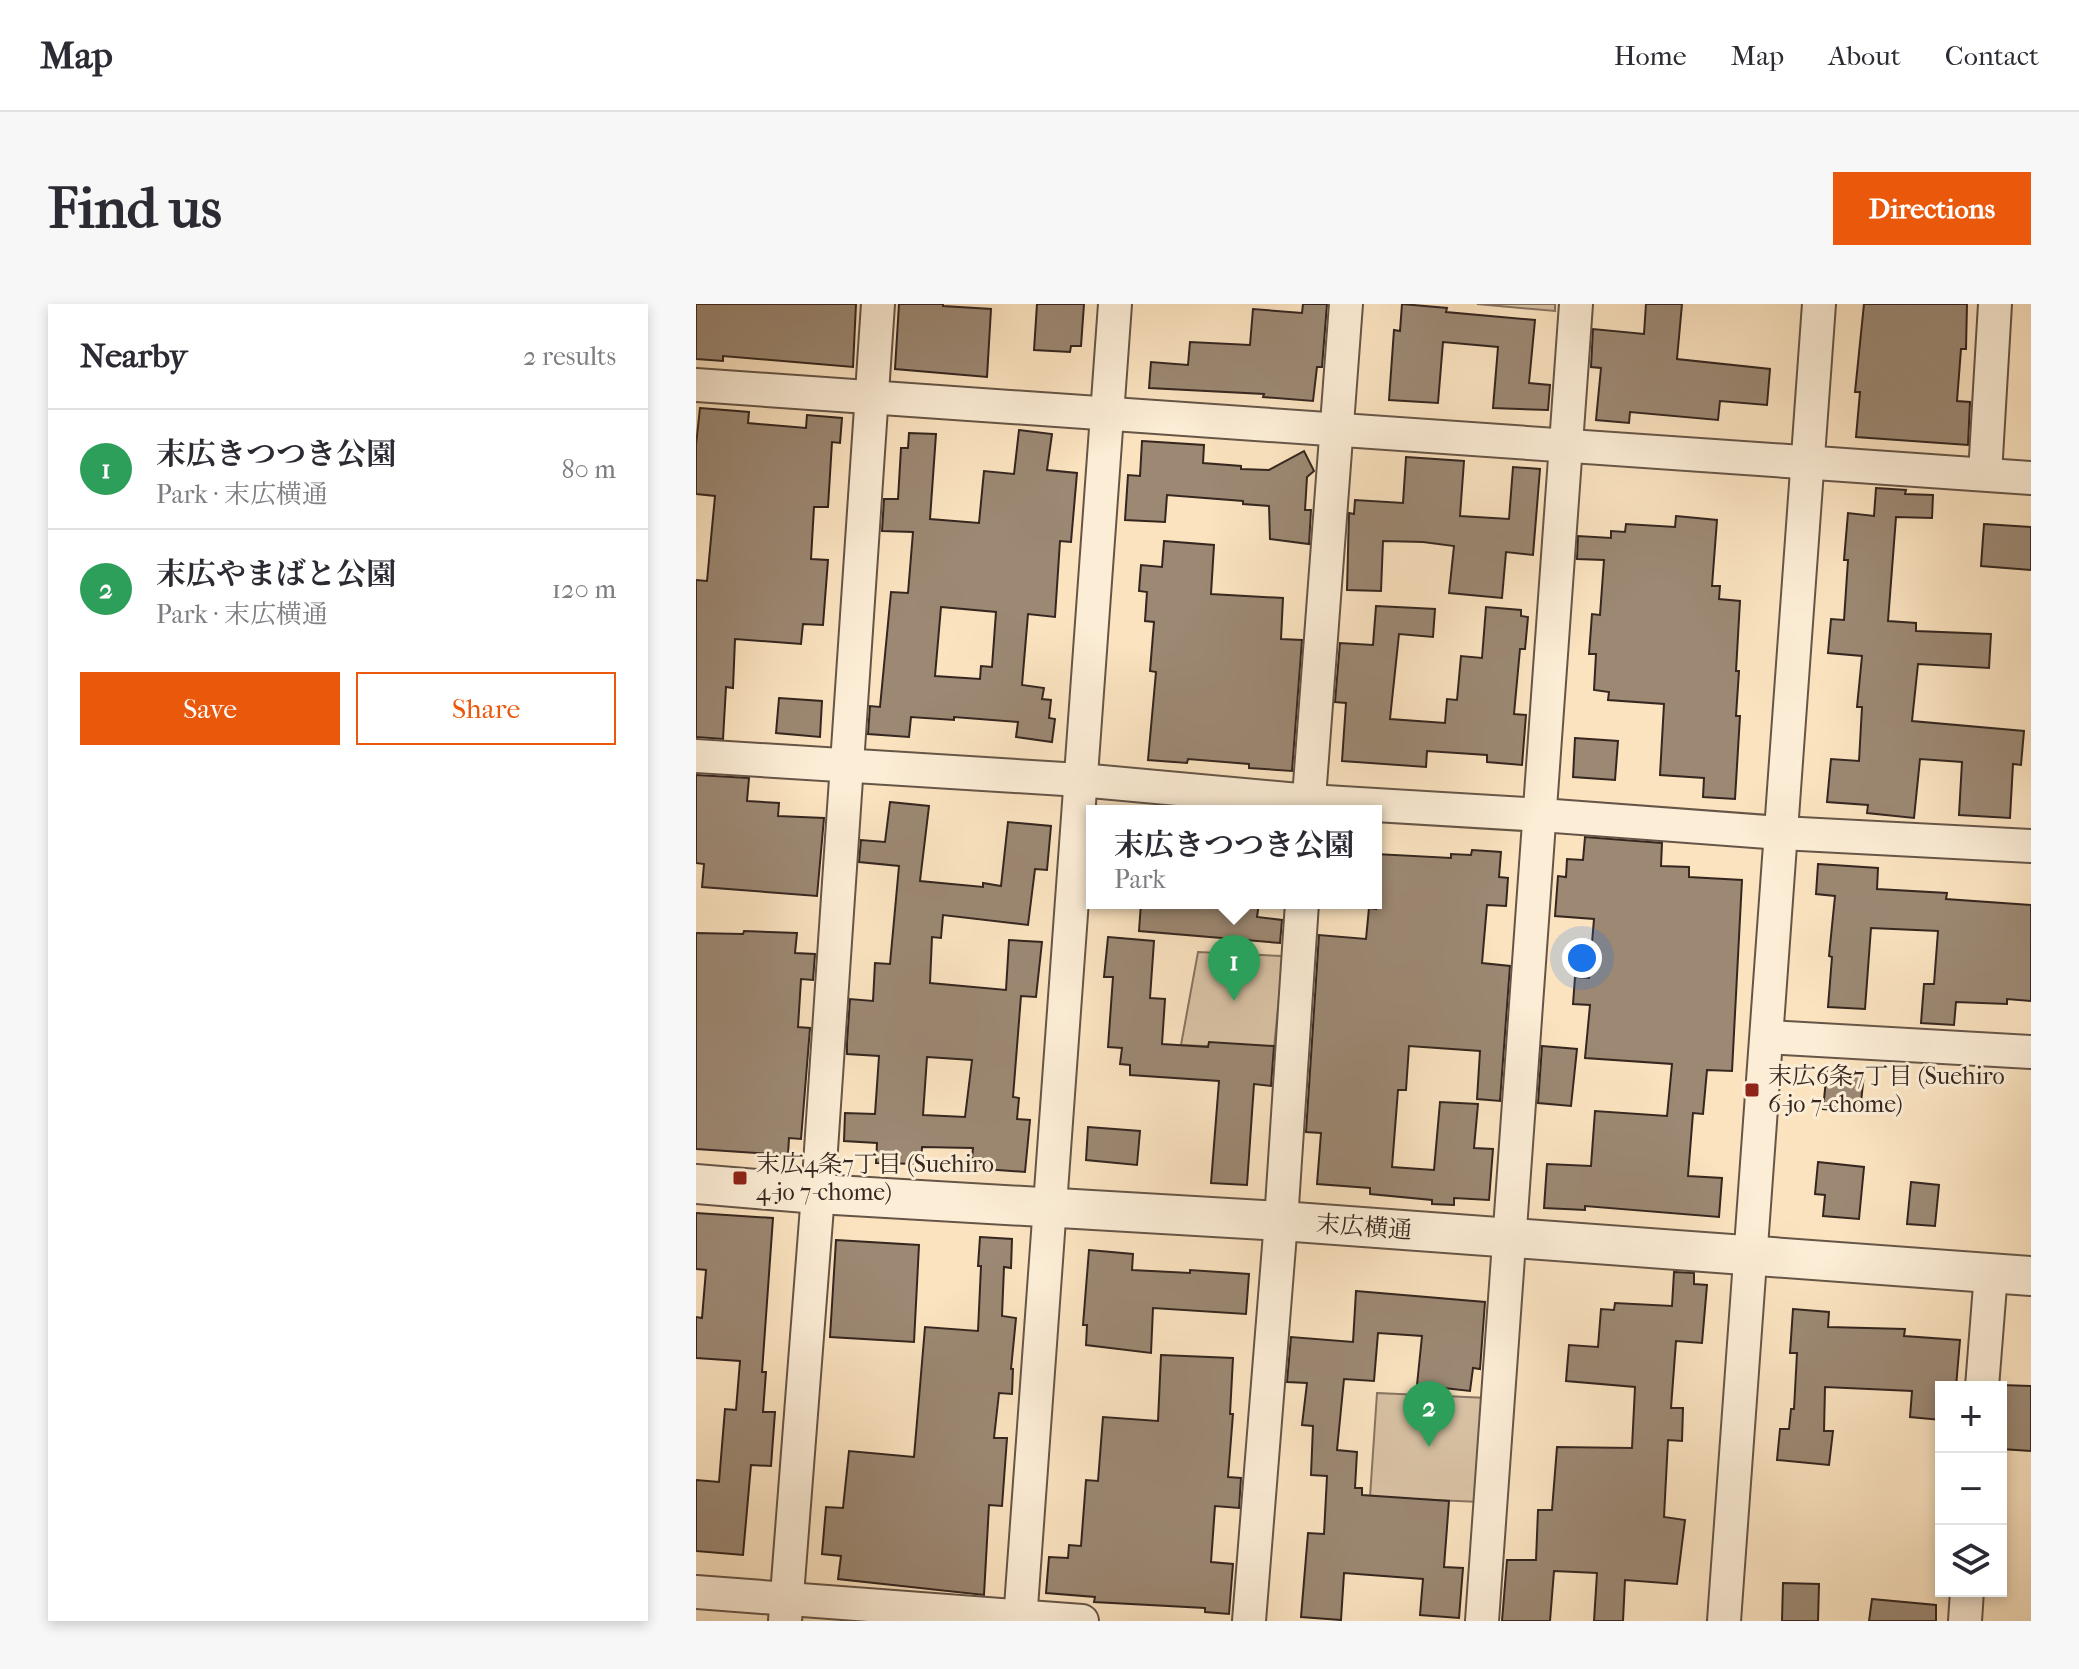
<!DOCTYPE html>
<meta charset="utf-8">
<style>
:root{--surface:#fff;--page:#f7f7f7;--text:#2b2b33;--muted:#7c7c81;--line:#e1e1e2;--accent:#ea580c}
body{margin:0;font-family:"IM FELL French Canon","Noto Serif JP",serif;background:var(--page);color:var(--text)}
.controls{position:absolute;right:24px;bottom:24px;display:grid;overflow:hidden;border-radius:0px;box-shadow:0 4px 12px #0003}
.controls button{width:72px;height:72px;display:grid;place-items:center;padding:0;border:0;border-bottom:2px solid var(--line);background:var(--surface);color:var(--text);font:40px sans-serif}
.you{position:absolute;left:886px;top:654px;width:28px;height:28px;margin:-20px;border:6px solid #fff;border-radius:50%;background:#1a73e8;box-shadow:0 0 0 12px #1a73e833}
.badge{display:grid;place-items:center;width:52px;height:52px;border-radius:50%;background:var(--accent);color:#fff;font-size:26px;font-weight:700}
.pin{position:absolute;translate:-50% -66px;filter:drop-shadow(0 2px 4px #0008)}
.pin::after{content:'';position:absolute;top:42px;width:28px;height:24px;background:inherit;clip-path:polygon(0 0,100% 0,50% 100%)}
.popup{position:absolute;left:390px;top:501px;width:296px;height:104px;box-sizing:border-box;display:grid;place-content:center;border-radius:0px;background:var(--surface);filter:drop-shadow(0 2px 6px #0005);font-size:26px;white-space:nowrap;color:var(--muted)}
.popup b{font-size:30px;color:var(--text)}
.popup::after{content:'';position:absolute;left:50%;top:100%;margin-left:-16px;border:16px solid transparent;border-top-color:var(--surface)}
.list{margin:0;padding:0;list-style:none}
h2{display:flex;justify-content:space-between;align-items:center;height:104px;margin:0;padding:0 32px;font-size:34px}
h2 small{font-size:26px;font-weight:400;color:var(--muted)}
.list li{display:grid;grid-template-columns:52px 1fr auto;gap:24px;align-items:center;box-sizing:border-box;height:120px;padding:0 32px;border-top:2px solid var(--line)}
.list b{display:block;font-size:30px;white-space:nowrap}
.list p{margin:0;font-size:26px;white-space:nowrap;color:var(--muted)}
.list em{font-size:26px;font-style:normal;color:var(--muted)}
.actions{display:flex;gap:16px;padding:24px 32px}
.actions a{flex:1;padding:18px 0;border:2px solid var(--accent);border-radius:0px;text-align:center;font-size:28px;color:var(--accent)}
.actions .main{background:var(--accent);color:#fff}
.icon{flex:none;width:44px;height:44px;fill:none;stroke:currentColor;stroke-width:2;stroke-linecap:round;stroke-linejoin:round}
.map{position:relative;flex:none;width:1335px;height:1317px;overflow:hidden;border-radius:0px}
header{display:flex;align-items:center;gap:48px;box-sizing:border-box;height:112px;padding:0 40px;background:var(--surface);border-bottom:2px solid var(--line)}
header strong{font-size:38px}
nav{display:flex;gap:44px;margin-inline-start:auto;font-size:28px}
.intro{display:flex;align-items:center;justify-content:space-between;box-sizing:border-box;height:192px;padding:0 48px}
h1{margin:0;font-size:56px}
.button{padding:20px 36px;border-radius:0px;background:var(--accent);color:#fff;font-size:28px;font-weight:700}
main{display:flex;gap:48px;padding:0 48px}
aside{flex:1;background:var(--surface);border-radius:0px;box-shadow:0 4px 12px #0003}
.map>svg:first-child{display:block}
.green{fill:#d9c3a5;stroke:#877462;stroke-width:2}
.building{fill:#9c8873;stroke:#35261f;stroke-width:2;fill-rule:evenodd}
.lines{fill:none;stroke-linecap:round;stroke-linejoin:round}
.minor-casing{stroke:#665547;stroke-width:36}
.tertiary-casing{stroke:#665547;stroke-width:42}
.minor{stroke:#fcedd6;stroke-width:32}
.tertiary{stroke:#fcedd6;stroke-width:38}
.poi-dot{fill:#8f2418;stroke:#fcedd6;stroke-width:3}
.labels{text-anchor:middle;stroke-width:6;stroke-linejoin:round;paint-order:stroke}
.poi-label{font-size:24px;fill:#35261f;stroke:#fcedd6;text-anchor:start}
.street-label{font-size:24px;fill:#35261f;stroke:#fcedd6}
</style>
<header>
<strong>Map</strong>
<nav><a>Home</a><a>Map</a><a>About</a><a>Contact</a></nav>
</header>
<div class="intro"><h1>Find us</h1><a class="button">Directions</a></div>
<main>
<aside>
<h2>Nearby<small>2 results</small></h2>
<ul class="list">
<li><span class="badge" style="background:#2e9e5b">1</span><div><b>末広きつつき公園</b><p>Park · 末広横通</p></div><em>80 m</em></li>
<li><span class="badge" style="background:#2e9e5b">2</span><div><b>末広やまばと公園</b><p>Park · 末広横通</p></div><em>120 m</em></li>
</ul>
<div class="actions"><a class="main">Save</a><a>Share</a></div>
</aside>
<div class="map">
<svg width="1335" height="1317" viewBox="0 0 1335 1317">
<rect width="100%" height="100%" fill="#fbe3c0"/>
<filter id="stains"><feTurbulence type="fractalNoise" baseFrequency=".0025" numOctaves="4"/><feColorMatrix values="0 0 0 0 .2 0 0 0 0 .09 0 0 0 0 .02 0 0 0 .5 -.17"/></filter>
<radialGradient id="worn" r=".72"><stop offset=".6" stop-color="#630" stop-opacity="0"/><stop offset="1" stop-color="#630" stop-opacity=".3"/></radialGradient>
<g class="green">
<polygon points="781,0 859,0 859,7"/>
<polygon points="502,648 587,652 578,745 485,741"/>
<polygon points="681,1089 792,1094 783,1198 674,1193"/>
</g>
<g class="building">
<polygon points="0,0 160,0 157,63 27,52 27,57 0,55"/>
<polygon points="203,0 247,0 247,2 295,5 291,73 199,65"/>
<polygon points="341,0 388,0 385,42 375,42 374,48 338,46"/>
<polygon points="607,0 631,0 626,63 621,63 617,97 567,93 568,90 453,84 455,58 492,61 494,38 554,41 557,5 606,9"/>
<polygon points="706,0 751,4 750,8 839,16 833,79 854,81 852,106 797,104 802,43 747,38 742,99 693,96 698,26 704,27"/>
<polygon points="950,0 986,0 981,55 1074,65 1071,101 1024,97 1022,116 934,108 933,119 900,116 905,64 895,63 897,25 948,30"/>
<polygon points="1168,0 1271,0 1270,45 1265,45 1261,97 1274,98 1272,141 1160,133 1164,88 1159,88"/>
<polygon points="4,104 53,108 52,119 110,124 111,111 146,114 144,139 136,138 132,203 118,203 115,255 132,256 127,321 107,320 105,340 39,335 37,384 30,383 27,435 0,433 0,276 11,277 19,192 0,190 0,141"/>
<path d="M 323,126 L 356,130 L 351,166 L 381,169 L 375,238 L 364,237 L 359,313 L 332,310 L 326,381 L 348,384 L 346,395 L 355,396 L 353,414 L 359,415 L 356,438 L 320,433 L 322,418 L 258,413 L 258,416 L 215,413 L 213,433 L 172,430 L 174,402 L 184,403 L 195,288 L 212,289 L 217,228 L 186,227 L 188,195 L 202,195 L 205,144 L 212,144 L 213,129 L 240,130 L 234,215 L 283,219 L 288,167 L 318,170 ZM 245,303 L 300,308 L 296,363 L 285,362 L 284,375 L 239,372 Z"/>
<polygon points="446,137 508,141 507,159 545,162 545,165 573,166 608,147 618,167 611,173 609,206 615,206 613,240 574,235 573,202 547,200 547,197 471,191 469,218 429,216 432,171 444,172"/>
<polygon points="710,153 768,157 764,212 813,215 817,163 844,165 837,251 810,248 806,294 753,289 758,242 727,238 687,237 685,287 651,286 653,209 658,210 659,196 707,199"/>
<polygon points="1180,184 1210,186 1209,190 1237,191 1236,214 1200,213 1192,317 1220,319 1220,327 1295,330 1293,364 1222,360 1216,417 1328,427 1325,461 1317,460 1314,514 1263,511 1266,458 1224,455 1218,514 1171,509 1172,501 1131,498 1135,455 1163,457 1166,403 1161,403 1166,352 1132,349 1135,315 1148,316 1152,256 1148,256 1152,209 1178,212"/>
<polygon points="980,212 1021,216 1016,282 1024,282 1023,295 1044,297 1040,367 1043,367 1040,412 1044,412 1039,495 1007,493 1008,474 964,471 968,400 912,396 913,388 898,386 900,350 893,350 896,310 904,311 908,256 881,255 882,232 915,234 915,227 929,228 930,220 979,223"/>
<polygon points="1288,220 1335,223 1335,266 1285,262"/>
<polygon points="468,237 518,241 515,290 587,294 585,335 606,336 596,467 553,464 553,460 492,455 491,459 452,456 460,368 454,367 458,318 449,317 451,288 443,287 445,261 466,263"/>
<polygon points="680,302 739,305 737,333 703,330 694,415 749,419 751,395 761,396 765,352 786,354 790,303 825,306 825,312 832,313 829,345 824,345 818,410 830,411 826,461 791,458 791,451 731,447 730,463 646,457 650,399 639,398 644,339 677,341"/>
<polygon points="83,394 126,397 124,433 80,429"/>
<polygon points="879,434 922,437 919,476 877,473"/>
<polygon points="0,471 53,474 51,497 83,499 82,512 128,514 121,592 6,583 8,560 0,559"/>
<path d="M 194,498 L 233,502 L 224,577 L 287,583 L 287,579 L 305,582 L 312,518 L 355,522 L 351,566 L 339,565 L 332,621 L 247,611 L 245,634 L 236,633 L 234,679 L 310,686 L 313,636 L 346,638 L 340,693 L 325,692 L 317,793 L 323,794 L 321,815 L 334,816 L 329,868 L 275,864 L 277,844 L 226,843 L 225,860 L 180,859 L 181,839 L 148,837 L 149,809 L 179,810 L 183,752 L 151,750 L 151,738 L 154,695 L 177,697 L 179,659 L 194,660 L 203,562 L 163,558 L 165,536 L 189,538 ZM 231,753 L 276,756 L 269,813 L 227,811 Z"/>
<polygon points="889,533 966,539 965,562 993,563 993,573 1046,576 1036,767 1011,766 1007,810 997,809 992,872 1026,874 1023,913 889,902 889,906 848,904 851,860 895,862 899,807 971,812 976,760 889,754 894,701 877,700 879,673 893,674 898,615 859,612 862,572 870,573 871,555 887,556"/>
<polygon points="776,546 805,548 803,573 812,574 810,602 791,601 786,659 814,662 804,797 781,795 784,747 713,742 710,786 702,786 696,863 738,866 744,798 782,800 778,844 797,845 793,896 758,894 758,901 736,900 736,896 674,890 674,884 621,880 625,829 610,828 623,631 670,635 673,604 680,605 680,550 755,554 755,550 775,551"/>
<polygon points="1122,560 1182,564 1181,585 1251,589 1250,595 1335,601 1335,697 1311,695 1311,700 1260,698 1258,721 1225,719 1228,680 1238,680 1242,627 1175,624 1169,705 1132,703 1136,653 1133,652 1139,592 1120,590"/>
<polygon points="445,599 563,599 561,613 586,616 584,639 443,627"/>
<polygon points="48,627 101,629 99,649 119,650 117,676 105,675 102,723 114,724 105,835 93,834 92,851 0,845 0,629 47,630"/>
<polygon points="412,633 458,637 454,694 469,695 466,740 512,743 513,738 578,742 575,782 558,780 551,881 515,879 523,777 434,771 434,761 424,760 426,744 412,743 417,673 408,673"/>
<polygon points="846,742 881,745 875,802 842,799"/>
<polygon points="1131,766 1168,770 1164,808 1127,805"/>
<polygon points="392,823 444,827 441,861 390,856"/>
<polygon points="1122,858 1168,863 1163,915 1127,912 1129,891 1119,890"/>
<polygon points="1215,878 1243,881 1239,922 1211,920"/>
<polygon points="0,909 77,914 66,1068 70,1068 67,1108 79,1108 75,1162 55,1161 47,1251 0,1247 0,1176 23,1178 29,1105 40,1106 44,1057 0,1054 0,1013 6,1014 10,966 0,965"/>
<polygon points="284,933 316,935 315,964 308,963 306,1012 320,1014 315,1065 317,1065 316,1090 303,1089 298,1134 311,1134 306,1202 293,1201 288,1291 142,1275 145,1252 126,1250 130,1203 147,1204 153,1147 218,1153 229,1023 282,1027 285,962 282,962"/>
<polygon points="140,936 223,941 218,1038 134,1033"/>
<polygon points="393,946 437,950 436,966 494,969 494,966 553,970 550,1010 457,1004 455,1049 390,1041 391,1021 387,1021"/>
<polygon points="978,968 998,969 998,980 1011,981 1006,1039 980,1037 975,1104 987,1104 986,1137 972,1136 968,1213 989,1216 981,1280 929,1276 927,1317 898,1317 901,1269 858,1267 854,1317 806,1317 811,1256 840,1256 842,1206 856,1206 861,1143 936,1144 939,1083 870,1077 873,1041 902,1043 905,1005 918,1006 919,999 976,1002"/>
<polygon points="660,987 789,998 784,1065 777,1064 774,1087 721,1081 726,1032 682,1029 678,1077 648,1075 641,1146 661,1148 659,1184 666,1184 666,1191 753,1197 748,1263 767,1264 763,1314 724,1311 727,1275 648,1269 645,1316 605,1313 612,1229 628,1230 631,1172 615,1171 617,1122 606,1121 611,1079 591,1078 595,1033 657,1038"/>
<polygon points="1097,1005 1133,1008 1132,1023 1209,1025 1208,1032 1264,1036 1260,1083 1245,1083 1245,1116 1214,1113 1216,1087 1129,1083 1128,1127 1137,1127 1133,1161 1081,1156 1084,1125 1093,1125 1095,1105 1098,1105 1101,1049 1094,1049"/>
<polygon points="465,1051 537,1054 534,1110 537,1110 532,1173 545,1174 543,1204 519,1202 515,1258 537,1260 533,1310 509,1308 509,1304 398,1298 399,1293 350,1289 353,1253 372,1254 373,1241 385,1242 390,1176 402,1177 407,1113 462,1117"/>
<polygon points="1305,1081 1335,1082 1335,1147 1305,1145"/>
<polygon points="1087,1279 1123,1280 1122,1317 1086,1317"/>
<polygon points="1176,1295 1240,1301 1240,1317 1173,1317"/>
</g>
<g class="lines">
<g class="minor-casing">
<g id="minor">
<polyline points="0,81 1335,174"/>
<polyline points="1289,170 1299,0"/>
<polyline points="0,452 384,476 613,497 845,511 1085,529 1335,542"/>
<polyline points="612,507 650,0"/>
<polyline points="1071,733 1335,748"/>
<polyline points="1286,1083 1295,969"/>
<polyline points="0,1288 386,1317"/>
<polyline points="89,1317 122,890 182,0"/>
<polyline points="324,1317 419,0"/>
<polyline points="553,1317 585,917 606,599"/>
<polyline points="786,1317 880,0"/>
<polyline points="1028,1317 1123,0"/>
<polyline points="1269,1317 1271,1287"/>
</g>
</g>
<g class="tertiary-casing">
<polyline id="tertiary" points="0,880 122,890 585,917 1335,972"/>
</g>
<use href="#minor" class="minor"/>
<use href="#tertiary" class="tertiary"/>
</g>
<g class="poi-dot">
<rect x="1048" y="778" width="16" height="16" rx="4"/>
<rect x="36" y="866" width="16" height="16" rx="4"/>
</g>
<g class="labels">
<g class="poi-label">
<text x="1072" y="780">末広6条7丁目 (Suehiro<tspan x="1072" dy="28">6-jo 7-chome)</tspan></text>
<text x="60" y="868">末広4条7丁目 (Suehiro<tspan x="60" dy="28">4-jo 7-chome)</tspan></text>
</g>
<g class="street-label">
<text transform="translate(668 923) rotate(4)" y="8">末広横通</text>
</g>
</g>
<rect width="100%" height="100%" filter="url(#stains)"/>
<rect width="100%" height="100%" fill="url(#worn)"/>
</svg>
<div class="controls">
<button>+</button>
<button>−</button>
<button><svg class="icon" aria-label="layers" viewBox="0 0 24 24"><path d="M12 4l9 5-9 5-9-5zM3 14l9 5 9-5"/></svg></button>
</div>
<div class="you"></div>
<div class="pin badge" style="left:538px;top:697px;background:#2e9e5b">1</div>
<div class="popup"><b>末広きつつき公園</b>Park</div>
<div class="pin badge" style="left:733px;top:1143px;background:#2e9e5b">2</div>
</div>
</main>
